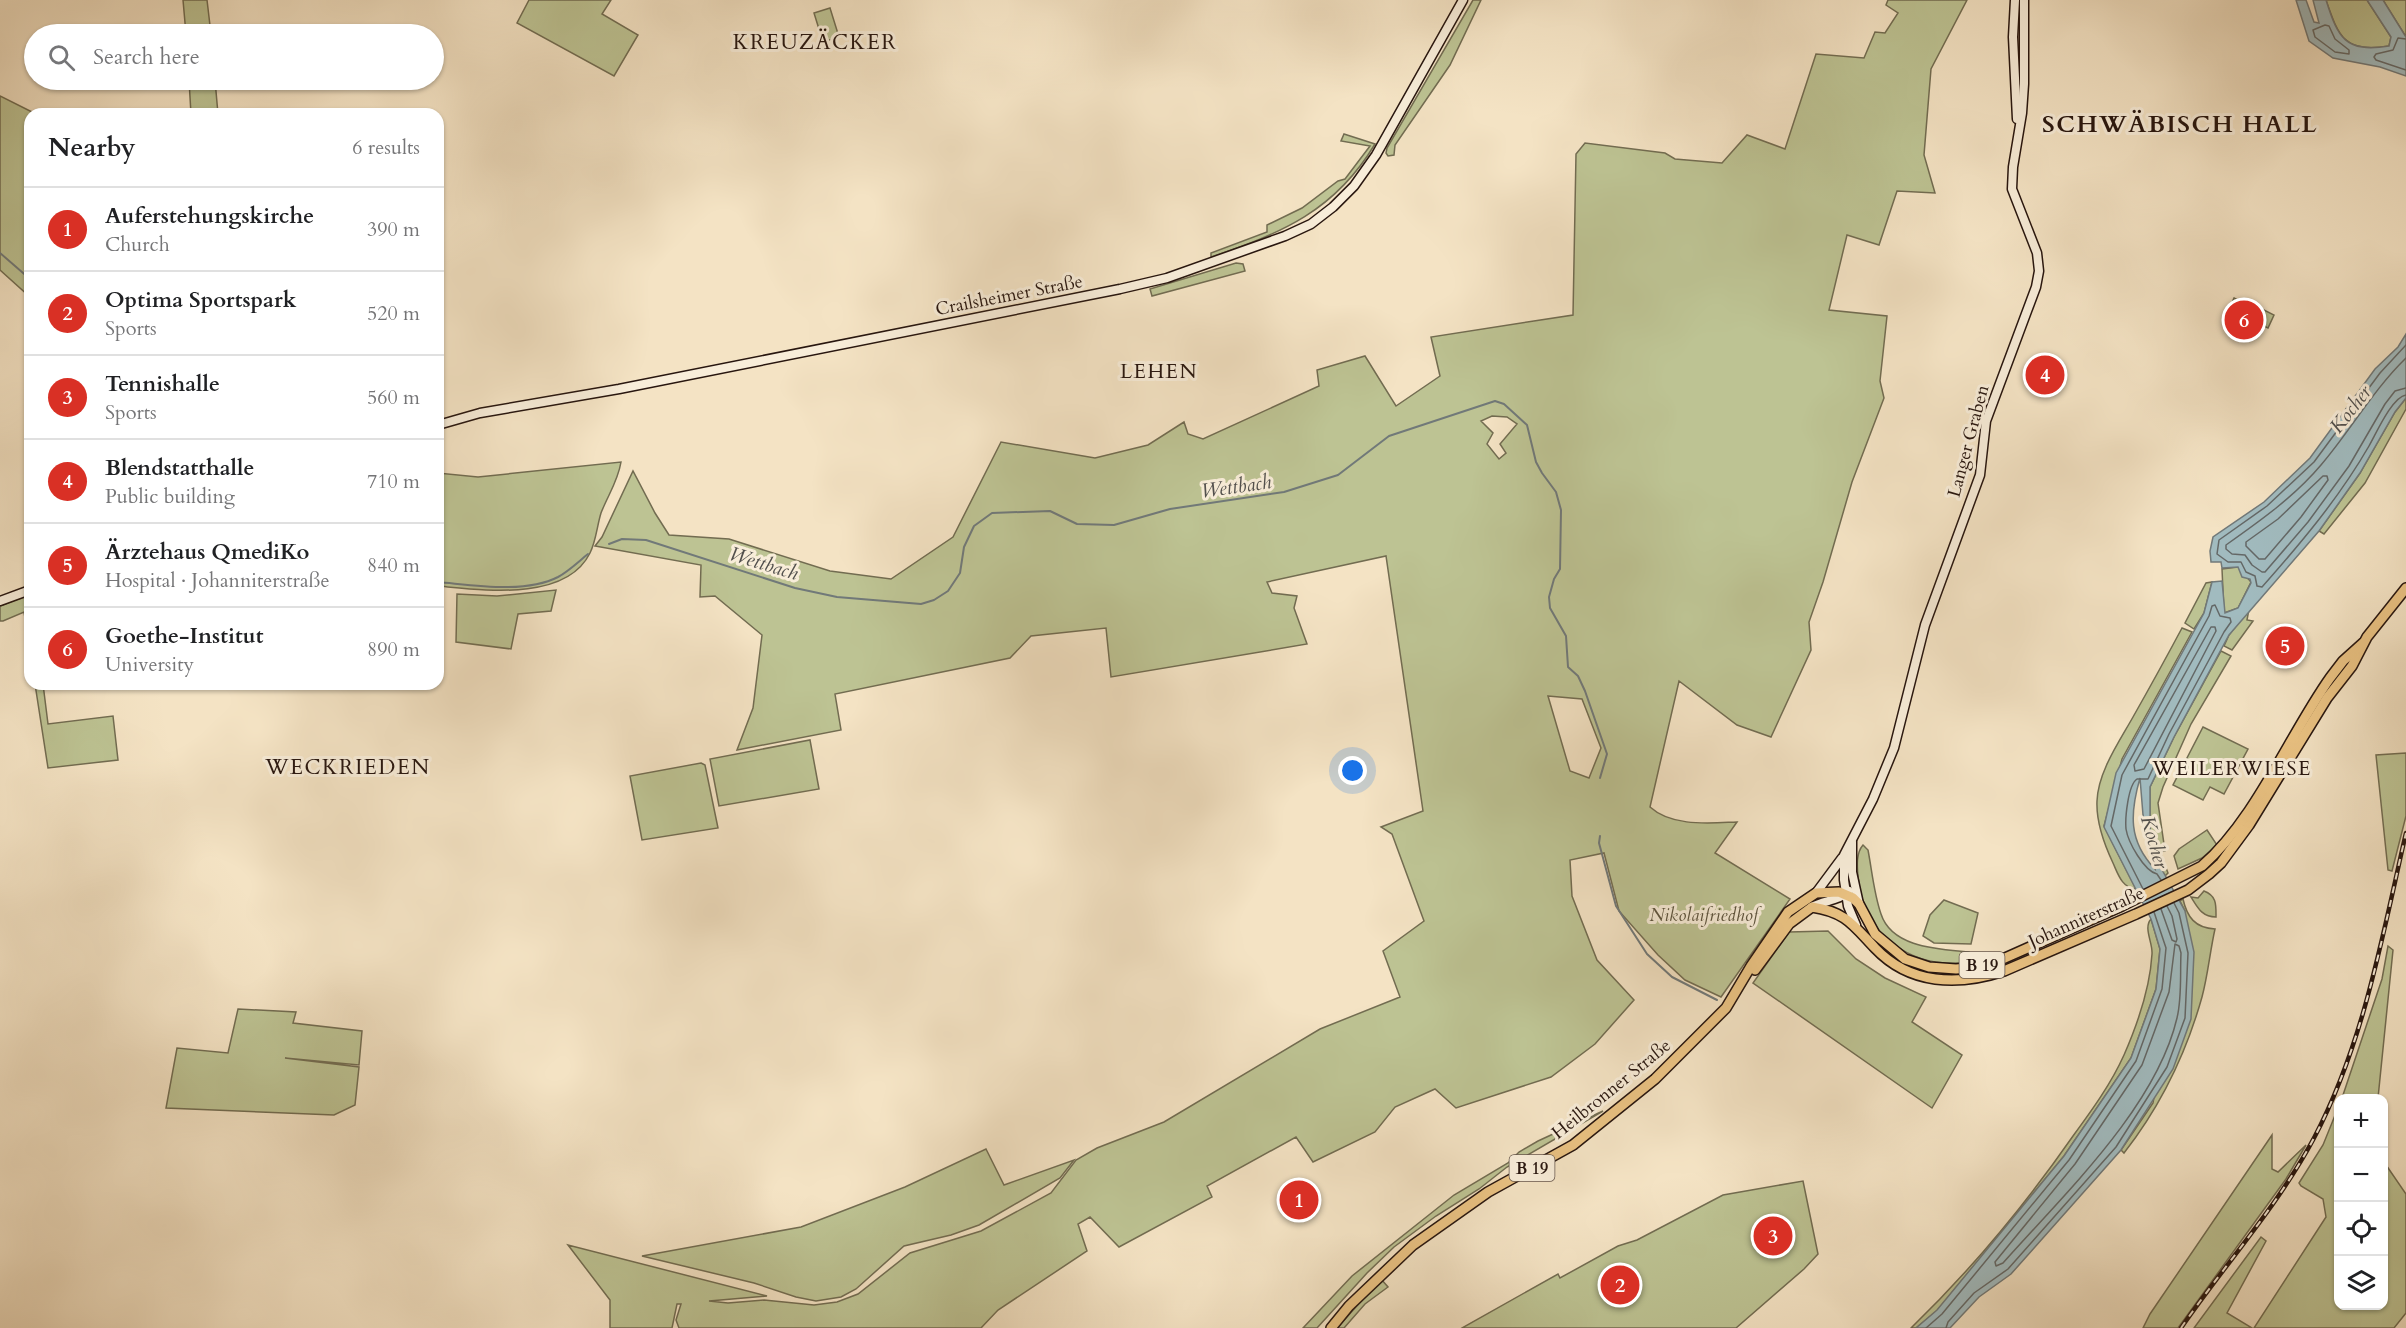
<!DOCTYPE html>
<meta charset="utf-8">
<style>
:root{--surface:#fff;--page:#f6f6f6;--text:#202124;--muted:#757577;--line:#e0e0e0;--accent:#d93025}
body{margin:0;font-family:Cardo,serif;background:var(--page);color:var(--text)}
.controls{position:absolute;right:18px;bottom:18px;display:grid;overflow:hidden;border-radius:12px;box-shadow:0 2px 4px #0004}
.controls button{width:54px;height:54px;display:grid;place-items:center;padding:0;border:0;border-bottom:2px solid var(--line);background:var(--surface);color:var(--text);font:30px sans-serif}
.you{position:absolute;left:1353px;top:771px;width:21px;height:21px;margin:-15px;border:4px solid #fff;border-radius:50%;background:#1a73e8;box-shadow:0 0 0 9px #1a73e833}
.badge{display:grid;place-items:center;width:39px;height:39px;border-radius:50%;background:var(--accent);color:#fff;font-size:20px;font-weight:700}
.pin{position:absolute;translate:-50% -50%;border:3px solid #fff;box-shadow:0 2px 6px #0006}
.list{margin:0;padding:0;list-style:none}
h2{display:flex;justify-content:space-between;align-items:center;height:78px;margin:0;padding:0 24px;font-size:26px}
h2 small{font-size:20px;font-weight:400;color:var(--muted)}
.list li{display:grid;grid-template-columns:39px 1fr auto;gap:18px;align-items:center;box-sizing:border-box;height:84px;padding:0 24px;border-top:2px solid var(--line)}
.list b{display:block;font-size:22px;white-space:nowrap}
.list p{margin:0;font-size:20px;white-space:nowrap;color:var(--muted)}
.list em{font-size:20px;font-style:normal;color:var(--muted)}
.icon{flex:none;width:33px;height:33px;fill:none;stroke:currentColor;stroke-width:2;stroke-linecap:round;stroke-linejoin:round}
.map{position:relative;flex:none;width:2406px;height:1328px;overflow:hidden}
.search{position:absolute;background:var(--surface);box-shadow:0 2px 4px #0004;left:24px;top:24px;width:420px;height:66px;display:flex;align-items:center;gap:15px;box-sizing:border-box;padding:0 21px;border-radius:33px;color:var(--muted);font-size:22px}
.panel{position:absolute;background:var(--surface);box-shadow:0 2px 4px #0004;left:24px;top:108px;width:420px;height:582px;border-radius:18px}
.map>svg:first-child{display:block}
.green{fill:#bdc393;stroke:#726c51;stroke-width:1.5;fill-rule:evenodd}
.water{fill:#a1bbbf;stroke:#717979;stroke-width:1.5;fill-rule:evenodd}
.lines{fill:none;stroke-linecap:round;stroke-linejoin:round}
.shore{stroke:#646867;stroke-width:1.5}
.stream{stroke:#717979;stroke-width:2}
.secondary-casing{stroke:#28160f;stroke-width:11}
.primary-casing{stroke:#28160f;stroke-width:12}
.secondary{stroke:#f8edd9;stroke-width:8}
.primary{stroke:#eac282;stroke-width:9}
.rail-casing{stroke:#28160f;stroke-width:4.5}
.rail{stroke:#f8edd9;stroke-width:2;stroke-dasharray:7;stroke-linecap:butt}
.labels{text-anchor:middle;stroke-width:6;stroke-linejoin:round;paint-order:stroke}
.shield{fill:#f8edd9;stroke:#66564c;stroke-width:1.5}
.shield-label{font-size:16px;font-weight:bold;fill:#28160f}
.street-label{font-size:18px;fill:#28160f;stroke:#f8edd9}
.park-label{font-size:18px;font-style:italic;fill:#5c533d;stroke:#f8edd9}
.neighbourhood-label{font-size:20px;letter-spacing:1.5px;fill:#28160f;stroke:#f8edd9}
.water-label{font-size:20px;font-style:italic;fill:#52504d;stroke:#f8edd9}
.quarter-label{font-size:21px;letter-spacing:1.5px;fill:#28160f;stroke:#f8edd9}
.district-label{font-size:24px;font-weight:bold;letter-spacing:1.5px;fill:#28160f;stroke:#f8edd9}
</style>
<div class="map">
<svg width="2406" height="1328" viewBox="0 0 2406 1328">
<rect width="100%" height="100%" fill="#f4e3c4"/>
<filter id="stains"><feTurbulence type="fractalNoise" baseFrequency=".00333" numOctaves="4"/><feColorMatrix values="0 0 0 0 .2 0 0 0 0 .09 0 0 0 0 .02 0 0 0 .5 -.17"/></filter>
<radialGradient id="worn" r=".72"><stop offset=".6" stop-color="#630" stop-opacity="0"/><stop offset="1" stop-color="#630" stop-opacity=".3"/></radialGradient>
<g class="green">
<polygon points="183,0 207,0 211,34 186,34"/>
<polygon points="529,0 611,0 602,14 638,35 614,76 517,23"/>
<polygon points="1473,0 1481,0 1450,65 1395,145 1394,155 1388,156 1386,153 1387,148"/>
<path d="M 1888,0 L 1967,0 L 1931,69 L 1924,155 L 1935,193 L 1897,191 L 1879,245 L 1847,235 L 1829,310 L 1887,316 L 1880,381 L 1884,398 L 1852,482 L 1823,582 L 1809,622 L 1811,650 L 1771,737 L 1737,725 L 1679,681 L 1650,807 C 1672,827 1709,823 1737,822 L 1715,853 L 1790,899 L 1721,997 L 1685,980 L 1658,955 L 1619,911 L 1604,853 L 1570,860 L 1572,896 L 1597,960 L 1634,1000 L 1595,1044 L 1551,1077 L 1456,1108 L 1435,1089 L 1395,1107 L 1375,1132 L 1313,1162 L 1296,1137 L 1207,1186 L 1212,1197 L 1119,1247 L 1090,1217 L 1078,1224 L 1087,1251 L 998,1310 L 981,1328 L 679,1328 L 676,1320 L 681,1304 L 677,1304 L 672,1328 L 610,1328 L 610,1300 L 568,1245 L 767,1296 L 709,1301 L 728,1303 L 764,1300 L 814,1305 L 837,1302 L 858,1294 L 910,1253 L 981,1231 L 1051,1193 L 1076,1160 L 1097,1148 L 1164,1122 L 1320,1029 L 1400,997 L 1383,951 L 1424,921 L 1392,834 L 1381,827 L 1423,811 L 1386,556 L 1267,582 L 1272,593 L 1297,596 L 1294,608 L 1307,644 L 1111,677 L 1106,628 L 1031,636 L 1010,658 L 835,694 L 841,730 L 737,750 L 753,708 L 762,635 L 715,596 L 700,597 L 701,565 L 595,546 L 602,537 L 633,471 L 655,513 L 669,535 L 729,539 L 830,571 L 891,579 L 953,537 L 1001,442 L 1095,458 L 1148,445 L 1184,422 L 1188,434 L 1203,439 L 1319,386 L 1317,370 L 1365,356 L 1396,406 L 1440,376 L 1431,337 L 1573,315 L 1576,154 L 1585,143 L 1665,153 L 1675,159 L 1722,163 L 1747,135 L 1785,149 L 1816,54 L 1864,58 L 1875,32 L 1885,33 L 1898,13 L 1886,5 ZM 1492,416 L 1507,417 L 1517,424 L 1500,444 L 1506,453 L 1499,459 L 1487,444 L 1493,433 L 1481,421 ZM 1548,696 L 1582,699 L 1601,748 L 1589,778 L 1570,771 Z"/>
<path d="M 2326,0 L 2367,0 L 2391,37 L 2389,46 C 2345,53 2339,38 2326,0 Z"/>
<polygon points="2383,0 2406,0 2406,37"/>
<polygon points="830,8 839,37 823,42 814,13"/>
<polygon points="189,80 215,80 218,114 191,114"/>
<polygon points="0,96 36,114 30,114 30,297 0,270"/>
<path d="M 1344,134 L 1375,144 C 1335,211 1282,233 1211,257 L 1211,253 L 1267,232 L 1267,225 L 1302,208 L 1338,181 L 1345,179 L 1370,146 L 1341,141 Z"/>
<polygon points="1236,263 1243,264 1245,271 1152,296 1150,289"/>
<polygon points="2234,298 2256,311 2264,310 2274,315 2268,328 2229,309"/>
<polygon points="2406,398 2406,409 2365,483 2324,534 2319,531 2360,473 2395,412"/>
<path d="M 621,462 C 618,481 608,495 601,513 C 597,526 596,541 590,553 C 566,602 482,590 438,586 L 438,473 L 478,477 Z"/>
<polygon points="2238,567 2251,582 2238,608 2224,613 2222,569"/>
<polygon points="2212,582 2204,613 2194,629 2185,623 2206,583"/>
<polygon points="556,590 551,611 518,614 511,649 456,642 457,594 497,596"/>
<polygon points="30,594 30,648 24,612 3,621 0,621 0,606"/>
<polygon points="2249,609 2247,620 2253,621 2232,650 2224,646 2229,635"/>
<path d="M 2182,628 L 2192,632 L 2122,759 L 2104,826 L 2136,889 C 2122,888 2118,874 2113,863 C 2104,844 2096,823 2097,801 C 2098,772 2119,742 2133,717 C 2150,687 2166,658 2182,628 Z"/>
<polygon points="2221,651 2231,656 2191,724 2163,787 2158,803 2165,851 2160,852 2168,873 2165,876 2161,868 2150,829 2150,787 2174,737"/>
<polygon points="35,684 43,684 48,724 113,716 118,760 48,768"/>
<polygon points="2203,727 2248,749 2224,794 2210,787 2203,800 2173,785"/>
<polygon points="810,740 819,789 719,806 710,759"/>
<polygon points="2406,753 2406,816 2392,871 2388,870 2376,755"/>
<polygon points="701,763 705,765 718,828 642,840 630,776"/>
<polygon points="2207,830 2217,845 2202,858 2178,869 2174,856 2179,849"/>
<path d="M 1863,845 L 1868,850 C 1872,871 1874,894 1881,914 C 1892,948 1939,949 1969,952 L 1970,962 C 1912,970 1863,936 1858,876 C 1857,866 1856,853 1863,845 Z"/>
<path d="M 2204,891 C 2217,896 2216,905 2216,917 C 2202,917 2198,908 2191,897 L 2198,898 Z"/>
<path d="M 2183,899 C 2187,917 2195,928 2215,929 C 2210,951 2208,975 2202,997 C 2186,1054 2160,1107 2124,1153 L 2121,1150 L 2153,1103 L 2185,911 L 2180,901 Z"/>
<polygon points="1944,900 1978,913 1971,944 1934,943 1923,936 1930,915"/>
<path d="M 2151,919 L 2160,949 L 2156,989 L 2131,1058 L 2064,1156 L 1937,1311 L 1916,1328 L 1911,1328 C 1971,1270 2025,1205 2073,1136 C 2092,1110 2111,1084 2124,1055 C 2138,1023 2150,989 2152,954 C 2153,943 2143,928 2151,919 Z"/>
<polygon points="1828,931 1856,959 1885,978 1926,997 1912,1022 1962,1055 1932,1108 1753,983 1789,932"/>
<polygon points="2388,946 2393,950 2378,1098 2342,1098 2382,979"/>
<polygon points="238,1009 296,1012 293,1023 362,1031 359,1065 285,1058 359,1067 355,1105 334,1115 166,1108 177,1048 228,1053"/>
<polygon points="2338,1108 2338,1306 2384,1306 2384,1162 2406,1194 2406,1313 2394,1328 2254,1328 2326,1217 2323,1199 2301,1186 2299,1183 2323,1145"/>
<polygon points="1603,1111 1507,1167 1479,1189 1436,1216 1394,1247 1367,1273 1317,1328 1303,1328 1352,1276 1454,1195 1508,1163 1519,1152 1538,1141"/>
<polygon points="2272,1135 2272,1169 2278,1172 2306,1145 2286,1179 2178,1328 2143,1328 2150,1314"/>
<polygon points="986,1149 1004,1185 1074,1160 1060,1178 979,1225 951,1235 904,1246 856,1289 841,1297 816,1301 796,1297 754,1283 642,1256 801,1227 905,1187"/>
<polygon points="1803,1181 1818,1254 1804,1269 1736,1328 1462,1328 1558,1274 1560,1278 1618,1246 1637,1240 1723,1195"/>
<polygon points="2261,1237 2266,1241 2227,1313 2252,1328 2194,1328"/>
<polygon points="1381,1279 1388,1287 1365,1304 1344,1328 1337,1328"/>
</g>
<g class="water">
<path d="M 2296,0 L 2306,0 L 2314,22 L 2319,23 L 2313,0 L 2326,0 C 2338,38 2345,53 2389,46 L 2391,37 L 2367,0 L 2383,0 L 2406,37 L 2406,76 L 2380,67 L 2333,58 L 2309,41 Z"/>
<path d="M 2406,334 L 2406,398 L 2395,412 L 2360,473 L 2319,531 L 2229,635 L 2174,737 L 2150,787 L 2150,829 L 2161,868 L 2185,911 L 2194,952 L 2191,1019 L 2173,1069 L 2121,1150 L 2011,1274 L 1979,1297 L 1950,1328 L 1916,1328 L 1937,1310 L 2064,1156 L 2131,1058 L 2156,989 L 2160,949 L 2151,919 L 2104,827 L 2116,773 L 2204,613 L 2212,582 L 2222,581 L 2225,613 L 2238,608 L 2251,583 L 2250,579 L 2242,577 L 2238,567 L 2222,568 L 2221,562 L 2211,562 L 2210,551 L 2213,537 L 2264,502 L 2310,458 L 2375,369 L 2398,347 ZM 2140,778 L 2143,815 L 2155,869 C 2128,841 2130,813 2140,778 Z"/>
</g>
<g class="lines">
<g class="shore">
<polygon points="2325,25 2329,26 2335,39 2349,50 2349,54 2335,52 2315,37 2313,30"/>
<polyline points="2406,39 2398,38 2393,50 2376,54 2374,57 2376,60 2406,70"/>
<path d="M 2406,345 L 2380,373 L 2314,462 L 2267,506 L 2219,540 L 2217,554 L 2228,562 L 2241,562 L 2246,572 L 2255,576 L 2257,586 L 2262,587 C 2301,543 2339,498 2369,446 C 2376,434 2392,397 2406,395"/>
<path d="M 2406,358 C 2373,390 2351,430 2321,465 C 2294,497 2260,521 2226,545 L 2226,549 L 2232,554 L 2245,555 L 2252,565 L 2262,572 L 2265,572 L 2308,522 L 2349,466 L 2385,404 L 2395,391 L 2406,388"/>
<polygon points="2323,476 2327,476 2328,480 2301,517 2265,559 2259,559 2246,546 2246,542 2278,519"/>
<polygon points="2211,627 2215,627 2216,631 2144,769 2135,771 2134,765"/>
<path d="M 2143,889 L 2111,826 L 2122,775 L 2209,616 L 2212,606 L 2215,605 L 2220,616 L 2230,618 L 2231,622 L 2224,632 L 2169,734 L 2148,779 L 2137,779 C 2128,785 2125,818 2126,829 C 2128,842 2144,871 2157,874 L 2161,880"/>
<polyline points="2161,909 2172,940 2176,942 2177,939 2172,916 2167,906"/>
<path d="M 2175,944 L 2179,946 L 2181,953 C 2180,974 2182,998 2177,1018 C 2156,1108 2063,1195 2003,1263 L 1996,1266 L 1995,1262 L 2075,1164 L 2142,1065 L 2169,992 Z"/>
<polyline points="1926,1328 1942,1314 2069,1160 2136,1061 2162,989 2166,948 2154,912"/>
<polyline points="1946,1328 1948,1322 1974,1293 2008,1269 2116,1147 2167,1067 2185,1018 2188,953 2179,913 2174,903"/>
</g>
<g class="stream">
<polyline points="0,253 30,279"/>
<polyline points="609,544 622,539 646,540 795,588 837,597 921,604 934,600 948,591 960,573 964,547 974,526 992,513 1050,511 1077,524 1114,525 1170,509 1284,492 1338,475 1389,436 1495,401 1504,404 1527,425 1536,462 1542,473 1556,492 1561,510 1560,569 1554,579 1549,597 1550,608 1566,636 1568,667 1578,676 1585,691 1607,754 1600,778"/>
<path d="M 438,582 C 473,585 525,594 558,577 C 569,571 578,562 588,554"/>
<polyline points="1600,836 1599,843 1616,906 1647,954 1672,977 1717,1000"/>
</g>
<g class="secondary-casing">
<g id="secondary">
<polyline points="2015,0 2013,37 2017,119"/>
<polyline points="438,425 480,413 619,389 1120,289 1167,278 1285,236 1311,224 1333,207 1354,186 1376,155 1463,0"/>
<polyline points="0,601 30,590"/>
<polyline points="1852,842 1852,872 1859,904"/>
<polyline points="1816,893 1842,858"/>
<path d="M 1812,907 C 1824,900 1839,901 1849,891"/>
<polyline points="1856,925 1848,906 1844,880 1844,855 1873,799 1894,748 1925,625 1980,475 1986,421 2036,287 2039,271 2037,253 2012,189 2013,167 2022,113 2024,84 2024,0"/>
</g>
</g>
<g class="primary-casing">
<g id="primary">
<path d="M 1755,970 L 1789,924 L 1812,907 C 1846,912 1853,925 1875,948 C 1910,985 1958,986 2004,971 L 2136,914 L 2188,890 L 2209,874 L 2221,863 L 2249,825 L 2327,698 L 2352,666 L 2367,637 L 2406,588"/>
<path d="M 1331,1328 L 1349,1306 L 1413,1245 L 1488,1192 L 1573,1145 L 1655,1079 L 1726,1008 L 1751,966 L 1788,912 L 1816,893 L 1839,892 L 1853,898 L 1859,904 L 1875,934 L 1905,959 L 1929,967 L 1956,969 L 1978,967 L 2005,958 L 2122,906 L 2202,866 C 2256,819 2289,736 2330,678 L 2343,661 L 2363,643"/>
</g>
</g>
<use href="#secondary" class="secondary"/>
<use href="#primary" class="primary"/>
<g class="rail-casing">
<path id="rail" d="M 2181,1328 C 2225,1264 2278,1206 2314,1138 C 2364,1043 2382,937 2406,833"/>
</g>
<use href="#rail" class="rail"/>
</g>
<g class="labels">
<g class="shield">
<rect x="1959.5" y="952" width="45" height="26" rx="4.5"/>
<rect x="1509.5" y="1155" width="45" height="26" rx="4.5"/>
</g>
<g class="shield-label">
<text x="1982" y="971">B 19</text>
<text x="1532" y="1174">B 19</text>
</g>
<g class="street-label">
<text transform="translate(1009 295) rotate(-11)" y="6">Crailsheimer Straße</text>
<text transform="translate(1968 441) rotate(-75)" y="6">Langer Graben</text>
<text transform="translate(2086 917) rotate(-24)" y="6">Johanniterstraße</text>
<text transform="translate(1611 1089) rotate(-39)" y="6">Heilbronner Straße</text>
</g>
<g class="park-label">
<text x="1704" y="921">Nikolaifriedhof</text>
</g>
<g class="neighbourhood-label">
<text x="1159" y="378">LEHEN</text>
<text x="2232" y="775">WEILERWIESE</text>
</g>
<g class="water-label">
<text transform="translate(2350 409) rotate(-52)" y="7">Kocher</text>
<text transform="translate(1236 486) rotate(-8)" y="7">Wettbach</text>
<text transform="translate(764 563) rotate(17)" y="7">Wettbach</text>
<text transform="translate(2155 842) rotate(74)" y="7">Kocher</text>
</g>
<g class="quarter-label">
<text x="815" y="49">KREUZÄCKER</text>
<text x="348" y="774">WECKRIEDEN</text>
</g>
<g class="district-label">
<text x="2180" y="132">SCHWÄBISCH HALL</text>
</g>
</g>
<rect width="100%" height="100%" filter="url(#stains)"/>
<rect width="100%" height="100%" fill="url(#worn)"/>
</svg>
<div class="controls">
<button>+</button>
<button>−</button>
<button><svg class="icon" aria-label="locate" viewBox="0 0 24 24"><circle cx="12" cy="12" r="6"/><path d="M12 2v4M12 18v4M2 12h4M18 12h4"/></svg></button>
<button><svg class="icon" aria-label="layers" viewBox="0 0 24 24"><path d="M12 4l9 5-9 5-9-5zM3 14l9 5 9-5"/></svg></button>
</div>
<div class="you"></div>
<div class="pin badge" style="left:1299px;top:1200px">1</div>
<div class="pin badge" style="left:1620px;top:1285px">2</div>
<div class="pin badge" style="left:1773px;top:1236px">3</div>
<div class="pin badge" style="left:2045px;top:375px">4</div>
<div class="pin badge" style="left:2285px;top:646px">5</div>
<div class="pin badge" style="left:2244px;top:320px">6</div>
<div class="search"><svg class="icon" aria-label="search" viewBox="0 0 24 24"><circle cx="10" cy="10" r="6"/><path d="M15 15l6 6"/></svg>Search here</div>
<section class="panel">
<h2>Nearby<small>6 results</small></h2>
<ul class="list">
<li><span class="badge">1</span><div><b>Auferstehungskirche</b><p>Church</p></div><em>390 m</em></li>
<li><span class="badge">2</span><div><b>Optima Sportspark</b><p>Sports</p></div><em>520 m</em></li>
<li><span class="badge">3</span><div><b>Tennishalle</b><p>Sports</p></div><em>560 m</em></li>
<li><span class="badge">4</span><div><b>Blendstatthalle</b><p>Public building</p></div><em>710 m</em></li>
<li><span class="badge">5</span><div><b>Ärztehaus QmediKo</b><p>Hospital · Johanniterstraße</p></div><em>840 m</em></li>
<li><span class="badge">6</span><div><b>Goethe-Institut</b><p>University</p></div><em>890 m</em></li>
</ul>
</section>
</div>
